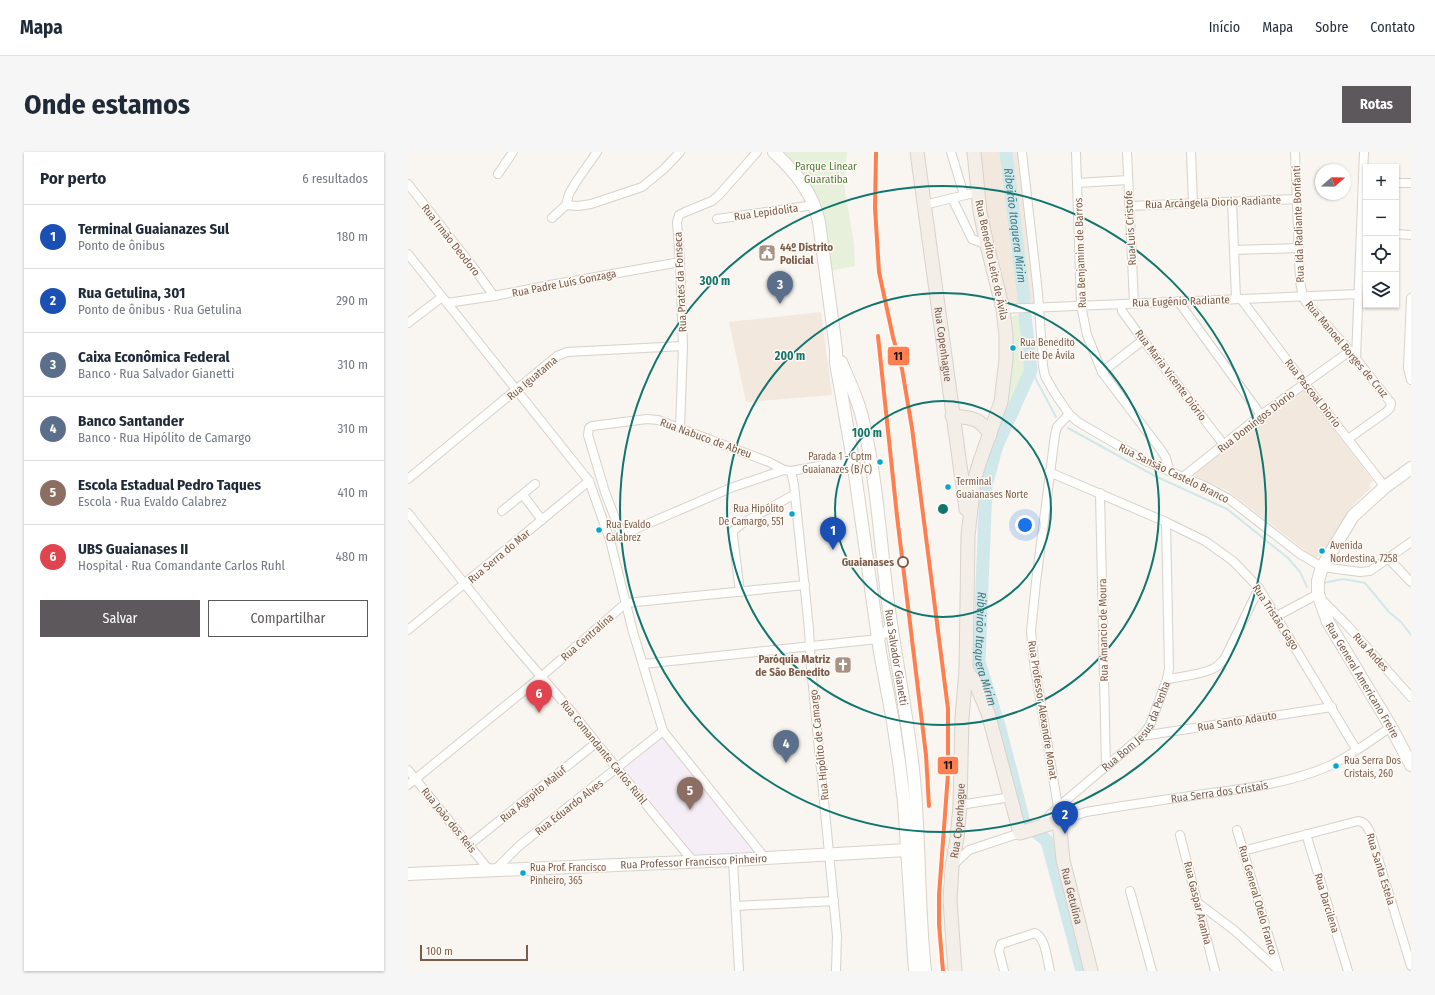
<!DOCTYPE html>
<html lang="pt">
<meta charset="utf-8">
<style>
:root{--surface:#fff;--page:#f6f6f7;--text:#1f2937;--muted:#747a83;--line:#e0e1e3;--accent:#5c585b}
body{margin:0;font-family:"Fira Sans Condensed",sans-serif;background:var(--page);color:var(--text)}
.controls{position:absolute;right:12px;top:12px;display:grid;overflow:hidden;border-radius:0px;box-shadow:0 1px 3px #0004}
.controls button{width:36px;height:36px;display:grid;place-items:center;padding:0;border:0;border-bottom:1px solid var(--line);background:var(--surface);color:var(--text);font:20px sans-serif}
.compass{position:absolute;left:907px;top:12px;width:36px;height:36px;border-radius:50%;background:var(--surface);box-shadow:0 1px 3px #0004;rotate:70deg}
.scale{position:absolute;left:12px;bottom:10px;width:108px;box-sizing:border-box;padding-left:4px;border:2px solid #7a5c4d;border-top:0;font-size:11px;line-height:14px;white-space:nowrap;color:#7a5c4d;-webkit-text-stroke:3px #fffaf3;paint-order:stroke}
.you{position:absolute;left:617px;top:373px;width:14px;height:14px;margin:-10px;border:3px solid #fff;border-radius:50%;background:#1a73e8;box-shadow:0 0 0 6px #1a73e833}
.badge{display:grid;place-items:center;width:26px;height:26px;border-radius:50%;background:var(--accent);color:#fff;font-size:13px;font-weight:700}
.pin{position:absolute;translate:-50% -33px;filter:drop-shadow(0 1px 2px #0008)}
.pin::after{content:'';position:absolute;top:21px;width:14px;height:12px;background:inherit;clip-path:polygon(0 0,100% 0,50% 100%)}
.list{margin:0;padding:0;list-style:none}
h2{display:flex;justify-content:space-between;align-items:center;height:52px;margin:0;padding:0 16px;font-size:17px}
h2 small{font-size:13px;font-weight:400;color:var(--muted)}
.list li{display:grid;grid-template-columns:26px 1fr auto;gap:12px;align-items:center;box-sizing:border-box;height:64px;padding:0 16px;border-top:1px solid var(--line)}
.list b{display:block;font-size:15px;white-space:nowrap}
.list p{margin:0;font-size:13px;white-space:nowrap;color:var(--muted)}
.list em{font-size:13px;font-style:normal;color:var(--muted)}
.actions{display:flex;gap:8px;padding:12px 16px}
.actions a{flex:1;padding:9px 0;border:1px solid var(--accent);border-radius:0px;text-align:center;font-size:14px;color:var(--accent)}
.actions .main{background:var(--accent);color:#fff}
.icon{flex:none;width:22px;height:22px;fill:none;stroke:currentColor;stroke-width:2;stroke-linecap:round;stroke-linejoin:round}
.map{position:relative;flex:none;width:1003px;height:819px;overflow:hidden;border-radius:0px}
header{display:flex;align-items:center;gap:24px;box-sizing:border-box;height:56px;padding:0 20px;background:var(--surface);border-bottom:1px solid var(--line)}
header strong{font-size:19px}
nav{display:flex;gap:22px;margin-inline-start:auto;font-size:14px}
.intro{display:flex;align-items:center;justify-content:space-between;box-sizing:border-box;height:96px;padding:0 24px}
h1{margin:0;font-size:28px}
.button{padding:10px 18px;border-radius:0px;background:var(--accent);color:#fff;font-size:14px;font-weight:700}
main{display:flex;gap:24px;padding:0 24px}
aside{flex:1;background:var(--surface);border-radius:0px;box-shadow:0 1px 3px #0004}
.map>svg:first-child{display:block}
.residential{fill:#f2e8de}
.education{fill:#f6eef6}
.green{fill:#e7f0db}
.lines{fill:none;stroke-linecap:round;stroke-linejoin:round}
.stream{stroke:#d0e8ea;stroke-width:2}
.river{stroke:#d0e8ea;stroke-width:13}
.street-casing{stroke:#d7d1cb;stroke-width:10}
.secondary-casing{stroke:#d9d2cb;stroke-width:14}
.primary-casing{stroke:#dad1cc;stroke-width:15}
.street{stroke:#fefefd;stroke-width:8}
.secondary{stroke:#fefefd;stroke-width:12}
.primary{stroke:#f3eee8;stroke-width:13}
.rail-1-casing{stroke:#fffaf3;stroke-width:7}
.rail-1{stroke:#ff7f50;stroke-width:4}
.ring{fill:none;stroke:#0f766e;stroke-width:2}
.bus-dot{fill:#00a9ce;stroke:#fffaf3;stroke-width:1.5}
.stop-dot{fill:#fffaf3;stroke:#7a5c4d;stroke-width:2}
.labels{text-anchor:middle;stroke-width:3;stroke-linejoin:round;paint-order:stroke}
.bus-label{font-size:10px;fill:#7a5c4d;stroke:#fffaf3;text-anchor:start}
.park-label{font-size:11px;fill:#537a41;stroke:#fffaf3}
.street-label{font-size:11px;fill:#7a5c4d;stroke:#fffaf3}
.poi-label{font-size:11px;font-weight:bold;fill:#7a5c4d;stroke:#fffaf3;text-anchor:start}
.stop-label{font-size:11px;font-weight:bold;fill:#7a5c4d;stroke:#fffaf3;text-anchor:end}
.water-label{font-size:12px;font-style:italic;fill:#437c86;stroke:#fffaf3}
.centre{fill:#0f766e;stroke:#fffaf3;stroke-width:2}
.ring-label{font-size:12px;text-anchor:middle;font-weight:bold;fill:#0f766e;stroke:#fffaf3;stroke-width:3;stroke-linejoin:round;paint-order:stroke}
.line-badge{stroke:#fffaf3;stroke-width:1.5}
.pale-badge-label{font-size:11px;text-anchor:middle;font-weight:bold;fill:#111}
</style>
<header>
<strong>Mapa</strong>
<nav><a>Início</a><a>Mapa</a><a>Sobre</a><a>Contato</a></nav>
</header>
<div class="intro"><h1>Onde estamos</h1><a class="button">Rotas</a></div>
<main>
<aside>
<h2>Por perto<small>6 resultados</small></h2>
<ul class="list">
<li><span class="badge" style="background:#1a4fb4">1</span><div><b>Terminal Guaianazes Sul</b><p>Ponto de ônibus</p></div><em>180 m</em></li>
<li><span class="badge" style="background:#1a4fb4">2</span><div><b>Rua Getulina, 301</b><p>Ponto de ônibus · Rua Getulina</p></div><em>290 m</em></li>
<li><span class="badge" style="background:#5c6f8a">3</span><div><b>Caixa Econômica Federal</b><p>Banco · Rua Salvador Gianetti</p></div><em>310 m</em></li>
<li><span class="badge" style="background:#5c6f8a">4</span><div><b>Banco Santander</b><p>Banco · Rua Hipólito de Camargo</p></div><em>310 m</em></li>
<li><span class="badge" style="background:#8d6e63">5</span><div><b>Escola Estadual Pedro Taques</b><p>Escola · Rua Evaldo Calabrez</p></div><em>410 m</em></li>
<li><span class="badge" style="background:#e0444e">6</span><div><b>UBS Guaianases II</b><p>Hospital · Rua Comandante Carlos Ruhl</p></div><em>480 m</em></li>
</ul>
<div class="actions"><a class="main">Salvar</a><a>Compartilhar</a></div>
</aside>
<div class="map">
<svg width="1003" height="819" viewBox="0 0 1003 819">
<rect width="100%" height="100%" fill="#f9f5f0"/>
<g class="residential">
<polygon points="570,0 612,0 629,155 596,157 580,101"/>
<polygon points="413,160 424,243 338,250 321,170"/>
<polygon points="893,238 896,238 965,329 961,333 963,336 946,352 912,404 910,405 907,406 820,339 789,325 787,322"/>
</g>
<polygon class="education" points="256,585 347,700 287,703 216,617"/>
<g class="green">
<polygon points="376,0 439,0 436,32 446,92 447,114 422,119 411,52 399,27"/>
<polygon points="615,162 621,216 620,221 608,242 586,289 584,287 601,165"/>
</g>
<g class="lines">
<g class="stream">
<polyline points="623,218 648,265"/>
<polyline points="660,276 747,324 819,357 880,406 892,420 899,435"/>
<polyline points="915,431 935,427 957,431 981,460 993,470 1003,483"/>
</g>
<g class="river">
<path id="s1" d="M 598,0 L 616,147"/>
<path id="s2" d="M 617,163 L 623,218 L 588,296 L 578,334 L 571,510 L 592,577 L 616,670 L 639,689 L 674,819"/>
</g>
<g class="street-casing">
<g id="street">
<polyline points="543,0 556,43"/>
<polyline points="614,0 630,141 635,214 637,224 646,240 661,262 670,270 737,309 797,334 821,347 892,402 914,415 952,420 962,419 1003,390"/>
<polyline points="668,0 673,153 679,183 694,220 753,298 758,306 762,320"/>
<polyline points="719,0 726,151"/>
<polyline points="783,0 785,51"/>
<polyline points="887,0 892,129 895,145 898,150 942,199 983,251 982,256 978,260 940,287"/>
<polyline points="90,22 105,0"/>
<polyline points="669,31 720,28"/>
<polyline points="988,31 1003,31"/>
<polyline points="0,32 65,115 86,144"/>
<polyline points="544,46 564,87 579,93"/>
<polyline points="824,49 828,147"/>
<polyline points="158,53 170,54 183,52 234,35 256,17 272,0"/>
<polyline points="516,53 570,40"/>
<polyline points="721,54 889,47"/>
<polyline points="144,66 158,53 161,42 168,30 189,0"/>
<polyline points="309,67 406,53"/>
<polyline points="988,82 1003,83"/>
<polyline points="826,98 891,96"/>
<polyline points="0,102 181,329 202,388 225,480 255,579 357,706"/>
<polyline points="1003,146 1000,216 1003,228"/>
<polyline points="833,147 897,232 977,335"/>
<polyline points="770,149 853,263"/>
<polyline points="39,151 86,144 142,133 272,110"/>
<polyline points="713,152 714,159 735,188 816,293"/>
<polyline points="595,157 950,142"/>
<polyline points="0,171 34,145"/>
<polyline points="948,207 956,0"/>
<polyline points="694,220 735,188"/>
<path id="s3" d="M 661,262 L 649,275 L 647,283 L 628,430 L 623,479 L 626,510 L 650,655 L 651,669 L 678,660 C 719,653 761,647 803,641 C 842,636 885,630 921,614 C 943,604 963,588 983,575"/>
<polyline points="272,276 275,194 272,110 269,70 271,63 277,60 304,49 311,43 349,0"/>
<polyline points="383,319 386,333 401,477 403,514 429,784 428,819"/>
<polyline points="641,320 758,370 797,389 825,409 851,436 948,597"/>
<polyline points="775,325 853,263 942,199"/>
<polyline points="0,327 149,204 159,200 275,194"/>
<polyline points="692,341 698,615"/>
<polyline points="115,343 134,368"/>
<polyline points="94,359 127,332"/>
<polyline points="0,361 100,486 163,559 249,666 285,709"/>
<polyline points="758,370 761,517 759,527"/>
<polyline points="214,384 197,340 180,283 181,276 184,274 239,267 250,268 361,310 376,318 383,319 445,308"/>
<polyline points="202,388 325,335 376,318"/>
<polyline points="980,406 1003,430"/>
<polyline points="332,440 325,384 325,379 335,371 387,342"/>
<polyline points="913,447 939,473 1003,545"/>
<polyline points="869,464 910,442"/>
<polyline points="0,478 181,329"/>
<polyline points="235,512 470,487 476,482 483,471"/>
<polyline points="734,584 924,555"/>
<polyline points="0,618 81,718"/>
<polyline points="0,633 134,524 218,451 397,433"/>
<polyline points="552,653 603,645"/>
<path id="s4" d="M 632,673 L 650,655 L 734,584 L 742,573 L 759,527 C 772,525 798,522 808,515 C 811,513 814,509 817,506 L 851,436"/>
<polyline points="829,678 871,819"/>
<polyline points="898,682 940,819"/>
<polyline points="772,683 807,819"/>
<polyline points="61,693 188,591"/>
<path d="M 835,699 L 950,669 C 957,670 959,674 962,680 L 1003,814"/>
<polyline points="325,708 331,819"/>
<polyline points="545,713 561,698 612,681"/>
<polyline points="87,718 111,694 255,579"/>
<polyline points="722,739 744,819"/>
<polyline points="790,751 826,778 869,817"/>
<polyline points="328,754 426,749"/>
<path d="M 596,819 L 591,799 L 593,792 L 627,781 C 638,786 639,808 642,819"/>
</g>
</g>
<g class="secondary-casing">
<g id="secondary">
<path d="M 366,0 C 387,20 405,41 411,70 L 428,197 L 428,211 L 445,308 L 472,500 L 485,570 L 491,610 L 496,650 L 507,819"/>
<path id="s5" d="M 433,210 C 442,231 452,252 456,274 C 469,330 472,387 479,443 C 487,505 500,565 506,627 C 512,691 510,755 517,819"/>
<path id="s6" d="M 1003,316 L 977,335 L 945,364 L 914,415 L 910,429 L 910,442 L 920,470 L 983,575 L 1003,613"/>
<path id="s7" d="M 0,722 L 325,708 L 499,698"/>
</g>
</g>
<g class="primary-casing">
<g id="primary">
<path id="s8" d="M 509,0 L 558,357"/>
<path d="M 544,264 C 563,266 572,265 582,283"/>
<path id="s9" d="M 558,518 L 567,530 L 580,561 L 612,681 L 651,669 L 655,708 L 683,819"/>
<path id="s10" d="M 547,819 L 542,748 L 544,715 L 549,686 L 552,653 L 554,566 L 558,518 L 560,384 L 566,329 L 572,309 L 593,250 L 598,207 L 598,184 L 595,157 L 579,93 L 572,60 L 566,0"/>
</g>
</g>
<use href="#street" class="street"/>
<use href="#secondary" class="secondary"/>
<use href="#primary" class="primary"/>
<g class="rail-1-casing">
<g id="rail-1">
<polyline points="468,0 467,56 471,120 485,185 494,217 504,276 540,557 540,622 531,743 531,772 535,819"/>
<polyline points="470,184 489,364 518,603 521,654"/>
</g>
</g>
<use href="#rail-1" class="rail-1"/>
</g>
<g class="ring">
<circle cx="535" cy="357" r="108"/>
<circle cx="535" cy="357" r="216"/>
<circle cx="535" cy="357" r="323"/>
</g>
<defs>
<g id="civic-square" transform="scale(0.9)"><rect x="-9" y="-9" width="18" height="18" rx="4" fill="#a69286" stroke="#fffaf3"/><path d="M-.6-6.5H3V-4.5H.6V-3L4-1V1h2V6H-6V1h2V-1L-.6-3ZM-1.2 2.5V6h2.4V2.5Z" fill="#fff"/></g>
<g id="church-square" transform="scale(0.9)"><rect x="-9" y="-9" width="18" height="18" rx="4" fill="#a69286" stroke="#fffaf3"/><path d="M-1.2-6h2.4v3.5h3.3v2.4h-3.3V6h-2.4V-.1h-3.3v-2.4h3.3Z" fill="#fff"/></g>
</defs>
<g fill-rule="evenodd">
<use href="#civic-square" x="359" y="101"/>
<use href="#church-square" x="435" y="513"/>
</g>
<g class="bus-dot">
<circle cx="605" cy="196" r="3.5"/>
<circle cx="472" cy="310" r="3.5"/>
<circle cx="540" cy="335" r="3.5"/>
<circle cx="384" cy="362" r="3.5"/>
<circle cx="191" cy="378" r="3.5"/>
<circle cx="914" cy="399" r="3.5"/>
<circle cx="928" cy="614" r="3.5"/>
<circle cx="115" cy="721" r="3.5"/>
</g>
<circle class="stop-dot" cx="495" cy="410" r="5"/>
<g class="labels">
<g class="bus-label">
<text x="612" y="194">Rua Benedito<tspan x="612" dy="13">Leite De Ávila</tspan></text>
<text x="464" y="308" text-anchor="end">Parada 1 - Cptm<tspan x="464" dy="13">Guaianazes (B/C)</tspan></text>
<text x="548" y="333">Terminal<tspan x="548" dy="13">Guaianases Norte</tspan></text>
<text x="376" y="360" text-anchor="end">Rua Hipólito<tspan x="376" dy="13">De Camargo, 551</tspan></text>
<text x="198" y="376">Rua Evaldo<tspan x="198" dy="13">Calabrez</tspan></text>
<text x="922" y="397">Avenida<tspan x="922" dy="13">Nordestina, 7258</tspan></text>
<text x="936" y="612">Rua Serra Dos<tspan x="936" dy="13">Cristais, 260</tspan></text>
<text x="122" y="719">Rua Prof. Francisco<tspan x="122" dy="13">Pinheiro, 365</tspan></text>
</g>
<g class="park-label">
<text x="418" y="18">Parque Linear<tspan x="418" dy="13">Guaratiba</tspan></text>
</g>
<g class="street-label">
<text transform="translate(805 50) rotate(-2)" y="4">Rua Arcângela Diorio Radiante</text>
<text transform="translate(358 60) rotate(-8)" y="4">Rua Lepidolita</text>
<text transform="translate(890 72) rotate(-92)" y="4">Rua Ida Radiante Bonfanti</text>
<text transform="translate(722 76) rotate(-93)" y="4">Rua Luis Cristofe</text>
<text transform="translate(43 88) rotate(52)" y="4">Rua Irmão Deodoro</text>
<text transform="translate(672 101) rotate(-92)" y="4">Rua Benjamim de Barros</text>
<text transform="translate(584 108) rotate(78)" y="4">Rua Benedito Leite de Ávila</text>
<text transform="translate(272 130) rotate(-93)" y="4">Rua Prates da Fonseca</text>
<text transform="translate(156 131) rotate(-11)" y="4">Rua Padre Luís Gonzaga</text>
<text transform="translate(773 149) rotate(-2)" y="4">Rua Eugênio Radiante</text>
<text dy="4" stroke="none"><textPath href="#s8" startOffset="194">Rua Copenhague</textPath></text>
<text transform="translate(939 197) rotate(50)" y="4">Rua Manoel Borges de Cruz</text>
<text transform="translate(763 223) rotate(53)" y="4">Rua Maria Vicente Diório</text>
<text transform="translate(124 226) rotate(-40)" y="4">Rua Iguatama</text>
<text transform="translate(905 241) rotate(52)" y="4">Rua Pascoal Diorio</text>
<text transform="translate(848 269) rotate(-38)" y="4">Rua Domingos Diorio</text>
<text transform="translate(298 286) rotate(20)" y="4">Rua Nabuco de Abreu</text>
<text transform="translate(766 321) rotate(26)" y="4">Rua Sansão Castelo Branco</text>
<text transform="translate(91 404) rotate(-40)" y="4">Rua Serra do Mar</text>
<text transform="translate(868 465) rotate(57)" y="4">Rua Tristão Gago</text>
<text transform="translate(695 478) rotate(-91)" y="4">Rua Amancio de Moura</text>
<text transform="translate(179 485) rotate(-41)" y="4">Rua Centralina</text>
<text transform="translate(963 500) rotate(48)" y="4">Rua Andes</text>
<text dy="4" stroke="none"><textPath href="#s5" startOffset="302">Rua Salvador Gianetti</textPath></text>
<text dy="4" stroke="none"><textPath href="#s6" startOffset="260">Rua General Americano Freire</textPath></text>
<text transform="translate(635 558) rotate(81)" y="4">Rua Professor Alexandre Monat</text>
<text transform="translate(829 569) rotate(-9)" y="4">Rua Santo Adauto</text>
<text dy="4" stroke="none"><textPath href="#s4" startOffset="140">Rua Bom Jesus da Penha</textPath></text>
<text transform="translate(411 593) rotate(-96)" y="4">Rua Hipólito de Camargo</text>
<text transform="translate(196 600) rotate(51)" y="4">Rua Comandante Carlos Ruhl</text>
<text dy="4" stroke="none"><textPath href="#s3" startOffset="579">Rua Serra dos Cristais</textPath></text>
<text transform="translate(125 642) rotate(-39)" y="4">Rua Agapito Maluf</text>
<text transform="translate(161 655) rotate(-38)" y="4">Rua Eduardo Alves</text>
<text transform="translate(41 668) rotate(51)" y="4">Rua João dos Reis</text>
<text dy="4" stroke="none"><textPath href="#s10" startOffset="151">Rua Copenhague</textPath></text>
<text dy="4" stroke="none"><textPath href="#s7" startOffset="286">Rua Professor Francisco Pinheiro</textPath></text>
<text transform="translate(973 717) rotate(73)" y="4">Rua Santa Estela</text>
<text dy="4" stroke="none"><textPath href="#s9" startOffset="290">Rua Getulina</textPath></text>
<text transform="translate(850 748) rotate(74)" y="4">Rua General Otelo Franco</text>
<text transform="translate(790 751) rotate(76)" y="4">Rua Gaspar Aranha</text>
<text transform="translate(919 751) rotate(73)" y="4">Rua Darcilena</text>
</g>
<g class="poi-label">
<text x="372" y="99">44º Distrito<tspan x="372" dy="13">Policial</tspan></text>
<text x="422" y="511" text-anchor="end">Paróquia Matriz<tspan x="422" dy="13">de São Benedito</tspan></text>
</g>
<g class="stop-label">
<text x="486" y="414">Guaianases</text>
</g>
<g class="water-label">
<text dy="4" stroke="none"><textPath href="#s1" startOffset="74">Ribeirão Itaquera Mirim</textPath></text>
<text dy="4" stroke="none"><textPath href="#s2" startOffset="344">Ribeirão Itaquera Mirim</textPath></text>
</g>
</g>
<circle cx="535" cy="357" r="6" class="centre"/>
<g class="ring-label">
<text x="307" y="133">300 m</text>
<text x="382" y="208">200 m</text>
<text x="459" y="285">100 m</text>
</g>
<g class="line-badge">
<rect x="479" y="194" width="23" height="20" rx="4" fill="#ff7f50"/>
<rect x="529" y="604" width="22" height="19" rx="4" fill="#ff7f50"/>
</g>
<g class="pale-badge-label">
<text x="490" y="208">11</text>
<text x="540" y="617">11</text>
</g>
</svg>
<div class="controls">
<button>+</button>
<button>−</button>
<button><svg class="icon" aria-label="locate" viewBox="0 0 24 24"><circle cx="12" cy="12" r="6"/><path d="M12 2v4M12 18v4M2 12h4M18 12h4"/></svg></button>
<button><svg class="icon" aria-label="layers" viewBox="0 0 24 24"><path d="M12 4l9 5-9 5-9-5zM3 14l9 5 9-5"/></svg></button>
</div>
<svg class="compass" viewBox="-18 -18 36 36"><path d="M0-13l5 13h-10z" fill="#e53935"/><path d="M0 13l5-13h-10z" fill="#747a83"/></svg>
<div class="scale">100 m</div>
<div class="you"></div>
<div class="pin badge" style="left:425px;top:398px;background:#1a4fb4">1</div>
<div class="pin badge" style="left:657px;top:682px;background:#1a4fb4">2</div>
<div class="pin badge" style="left:372px;top:152px;background:#5c6f8a">3</div>
<div class="pin badge" style="left:378px;top:611px;background:#5c6f8a">4</div>
<div class="pin badge" style="left:282px;top:658px;background:#8d6e63">5</div>
<div class="pin badge" style="left:131px;top:561px;background:#e0444e">6</div>
</div>
</main>
